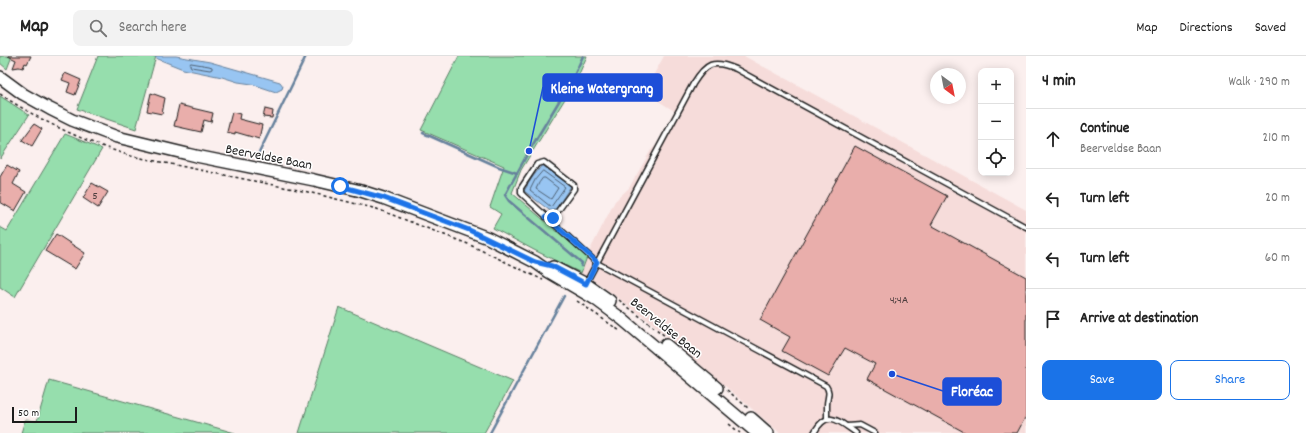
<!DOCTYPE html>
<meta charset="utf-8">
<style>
:root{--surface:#fff;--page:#f2f2f2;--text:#222;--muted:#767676;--line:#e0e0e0;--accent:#1a73e8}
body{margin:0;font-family:Dekko,sans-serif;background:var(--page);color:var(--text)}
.controls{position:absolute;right:12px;top:12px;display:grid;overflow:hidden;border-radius:8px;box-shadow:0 2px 10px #0003}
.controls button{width:36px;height:36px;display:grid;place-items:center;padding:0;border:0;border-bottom:1px solid var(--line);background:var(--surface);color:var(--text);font:20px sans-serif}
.compass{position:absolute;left:930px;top:12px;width:36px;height:36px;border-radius:50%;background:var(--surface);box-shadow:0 2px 10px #0003;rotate:148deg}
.scale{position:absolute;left:12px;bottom:10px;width:65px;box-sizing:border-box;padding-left:4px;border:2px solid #1c1c1c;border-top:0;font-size:11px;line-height:14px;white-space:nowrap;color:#1c1c1c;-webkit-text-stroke:3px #fff;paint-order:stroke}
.stop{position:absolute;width:12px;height:12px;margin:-9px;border:3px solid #1a73e8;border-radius:50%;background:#fff}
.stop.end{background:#1a73e8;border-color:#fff;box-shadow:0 1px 4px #0008}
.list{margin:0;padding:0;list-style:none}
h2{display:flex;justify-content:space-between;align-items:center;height:52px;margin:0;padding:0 16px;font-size:17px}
h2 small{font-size:13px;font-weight:400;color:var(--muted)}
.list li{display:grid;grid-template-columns:26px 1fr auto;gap:12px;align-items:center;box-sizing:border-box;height:60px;padding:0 16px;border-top:1px solid var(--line)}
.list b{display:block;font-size:15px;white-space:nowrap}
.list p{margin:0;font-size:13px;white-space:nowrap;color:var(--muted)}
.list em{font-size:13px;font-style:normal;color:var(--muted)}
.actions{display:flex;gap:8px;padding:12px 16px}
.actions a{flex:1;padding:9px 0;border:1px solid var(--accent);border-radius:8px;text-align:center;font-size:14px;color:var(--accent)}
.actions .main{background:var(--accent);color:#fff}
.icon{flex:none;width:22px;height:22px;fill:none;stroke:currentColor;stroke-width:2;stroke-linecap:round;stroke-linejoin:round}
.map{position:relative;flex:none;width:1026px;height:377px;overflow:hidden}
header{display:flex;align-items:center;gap:24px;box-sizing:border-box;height:56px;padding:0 20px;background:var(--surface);border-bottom:1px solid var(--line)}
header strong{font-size:19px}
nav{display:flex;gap:22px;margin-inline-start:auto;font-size:14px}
.search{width:280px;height:36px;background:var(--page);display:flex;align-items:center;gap:10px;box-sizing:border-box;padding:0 14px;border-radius:8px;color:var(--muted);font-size:15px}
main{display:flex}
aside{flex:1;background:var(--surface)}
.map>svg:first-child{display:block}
.built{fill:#f6dcda}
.green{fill:#96dead;stroke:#597d64}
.water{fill:#98c5f2;stroke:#66819c}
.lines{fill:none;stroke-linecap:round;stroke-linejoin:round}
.shore{stroke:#4e6072;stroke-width:1}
.stream{stroke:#66819c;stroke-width:2.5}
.building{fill:#e9aeab;stroke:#1c1c1c}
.service-casing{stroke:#1c1c1c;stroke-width:7}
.secondary-casing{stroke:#1c1c1c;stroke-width:14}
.path{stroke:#1c1c1c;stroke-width:1.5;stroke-dasharray:3 3;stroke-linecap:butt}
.service{stroke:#fff;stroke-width:4}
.secondary{stroke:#fff;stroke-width:11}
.route{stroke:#1a73e8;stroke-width:5}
.labels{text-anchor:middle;stroke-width:3;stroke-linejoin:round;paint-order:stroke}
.number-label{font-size:12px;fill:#4f4040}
.street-label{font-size:14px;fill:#1c1c1c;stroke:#fff}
.leader{fill:none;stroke:#1d4ed8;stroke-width:1.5}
.callout-dot{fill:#1d4ed8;stroke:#fff;stroke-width:1.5}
.callout{fill:#1d4ed8;stroke:#1d4ed8;stroke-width:1.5}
.callout-label{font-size:15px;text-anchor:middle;font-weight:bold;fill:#fff}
</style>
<header>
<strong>Map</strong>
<div class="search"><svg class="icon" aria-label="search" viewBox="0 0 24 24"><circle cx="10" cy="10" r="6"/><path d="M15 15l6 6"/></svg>Search here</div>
<nav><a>Map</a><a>Directions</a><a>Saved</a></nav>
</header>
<main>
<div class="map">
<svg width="1026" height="377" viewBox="0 0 1026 377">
<rect width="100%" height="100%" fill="#fbefee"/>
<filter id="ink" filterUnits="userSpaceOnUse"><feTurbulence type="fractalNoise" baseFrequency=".025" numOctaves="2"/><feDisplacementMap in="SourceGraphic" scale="8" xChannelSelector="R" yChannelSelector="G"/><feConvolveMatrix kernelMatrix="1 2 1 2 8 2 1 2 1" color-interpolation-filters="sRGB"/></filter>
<g filter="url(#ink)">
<polygon class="built" points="664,0 744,0 1026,154 1026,377 780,377 655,270 601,229 581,217 590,194 615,145 629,132 651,94 660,86 676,56 644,36"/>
<g class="green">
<polygon points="0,0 12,0 7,13 0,7"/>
<polygon points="98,0 156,0 136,73 77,53"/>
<polygon points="459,0 587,0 576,25 521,114 512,137 587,201 581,217 534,194 493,172 501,158 490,151 504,110 421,74"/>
<polygon points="0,40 29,59 0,103"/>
<polygon points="65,78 102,93 15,241 0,231 0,171 7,175"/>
<polygon points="339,251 513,325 484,377 299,377"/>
<polygon points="49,324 235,377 21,377 25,364 37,365"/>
</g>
<g class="water">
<polygon points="154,0 176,0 210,6 280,26 283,30 282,33 276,36 252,28 238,26 222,21 183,13 158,3"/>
<polygon points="542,109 571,130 553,157 524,135 532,122"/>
</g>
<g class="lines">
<g class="shore">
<polygon points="191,7 209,10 212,11 212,13 210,14 191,11 190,9"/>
<polygon points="543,115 565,131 551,151 530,134 535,124"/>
<polygon points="543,122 545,122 558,132 551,143 536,133 539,127"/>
</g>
<g class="stream">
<polyline points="423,77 499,111 517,117"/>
<polyline points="258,99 306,0"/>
<polyline points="581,210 582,207 509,145 505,139 529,95 573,22 583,0"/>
<polyline points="490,377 564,240"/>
</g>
</g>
<g class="building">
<polygon points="8,0 31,0 27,8 25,7 23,12 19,11 13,12 16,4"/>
<polygon points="65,17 81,24 75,39 67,36 70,27 62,24"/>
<polygon points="151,37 165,42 162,58 147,55"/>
<polygon points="179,49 213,57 211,66 204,64 201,76 174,70"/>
<polygon points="265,53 273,55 272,62 263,61"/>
<polygon points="232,56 240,58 239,63 262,69 259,83 235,76 235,78 227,76"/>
<polygon points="34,68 42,73 32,90 22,84"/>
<polygon points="855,90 947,140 931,169 1026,221 1026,360 1017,377 966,377 867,323 875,308 845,292 828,320 782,295 790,281 760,264"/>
<polygon points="7,109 19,116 13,128 26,136 15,155 0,146 0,121"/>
<polygon points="92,127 108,136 98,152 83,142"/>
<polygon points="56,178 85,197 75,213 45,195"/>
</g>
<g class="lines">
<g class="service-casing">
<g id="service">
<path d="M 546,161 L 553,162 L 574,133 L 574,129 L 544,106 L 537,108 L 521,132 L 521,137 L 524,140 L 597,207 L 826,330 C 831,337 827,341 827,349 C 827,353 827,358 827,362"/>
<path d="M 586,227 L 693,28 C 706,7 713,3 736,13 L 1026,171"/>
<polyline points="847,370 860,369 875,377"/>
<path d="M 814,377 C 827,353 838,364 856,377"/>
</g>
</g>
<g class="secondary-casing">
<g id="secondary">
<polyline points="0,21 23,38 50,53 72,64 117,81 196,100 314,124 361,135 383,142 488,182 535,206 549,216 595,243 622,263 757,377"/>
<polyline points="553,211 586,228 610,245"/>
<polyline points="666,289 717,332"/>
<polyline points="751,362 768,377"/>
</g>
</g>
<g class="path">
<path d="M 0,38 C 42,66 83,85 131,100 L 308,136 L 377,153 L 468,188 L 543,224"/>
<polyline points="619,244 665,280"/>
<polyline points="577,245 620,275"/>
<polyline points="727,334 748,352"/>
<polyline points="729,368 740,377"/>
</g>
<use href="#service" class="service"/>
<use href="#secondary" class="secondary"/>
</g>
</g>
<g class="lines" filter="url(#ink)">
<polyline class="route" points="340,130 384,142 469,174 535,206 552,210 586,228 597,206 546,161 553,162"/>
</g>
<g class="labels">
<g class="number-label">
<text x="95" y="143">5</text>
<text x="899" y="247">4;4A</text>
</g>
<g class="street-label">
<text transform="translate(269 100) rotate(11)" y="5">Beerveldse Baan</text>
<text transform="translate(667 271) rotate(39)" y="5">Beerveldse Baan</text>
</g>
</g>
<path class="leader" d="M529 95L543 31M892 318L943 335"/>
<g class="callout-dot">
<circle cx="529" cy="95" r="4"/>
<circle cx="892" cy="318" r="4"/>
</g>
<g class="callout">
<rect x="543" y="18" width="119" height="27" rx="4"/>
<rect x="943" y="322" width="58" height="27" rx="4"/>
</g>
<g class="callout-label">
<text x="602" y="37">Kleine Watergrang</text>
<text x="972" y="340">Floréac</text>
</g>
</svg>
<div class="controls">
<button>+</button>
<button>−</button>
<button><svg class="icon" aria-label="locate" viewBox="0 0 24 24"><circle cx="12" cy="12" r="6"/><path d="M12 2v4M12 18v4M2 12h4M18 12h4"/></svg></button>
</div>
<svg class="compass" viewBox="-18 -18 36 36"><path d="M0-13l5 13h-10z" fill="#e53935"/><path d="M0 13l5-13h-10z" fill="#767676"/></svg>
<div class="scale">50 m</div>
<div class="stop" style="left:340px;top:130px"></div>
<div class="stop end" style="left:553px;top:162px"></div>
</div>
<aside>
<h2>4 min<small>Walk · 290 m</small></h2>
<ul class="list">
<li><svg class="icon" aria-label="ahead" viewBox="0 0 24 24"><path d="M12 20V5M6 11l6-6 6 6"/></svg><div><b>Continue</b><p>Beerveldse Baan</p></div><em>210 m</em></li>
<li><svg class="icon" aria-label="left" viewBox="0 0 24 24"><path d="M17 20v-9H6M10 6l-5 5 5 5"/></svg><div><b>Turn left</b></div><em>20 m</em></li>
<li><svg class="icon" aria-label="left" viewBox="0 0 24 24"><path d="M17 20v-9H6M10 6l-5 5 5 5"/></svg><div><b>Turn left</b></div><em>60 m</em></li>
<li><svg class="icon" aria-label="arrive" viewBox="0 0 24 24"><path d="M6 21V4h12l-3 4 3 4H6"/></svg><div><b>Arrive at destination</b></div></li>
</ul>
<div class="actions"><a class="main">Save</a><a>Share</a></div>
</aside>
</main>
